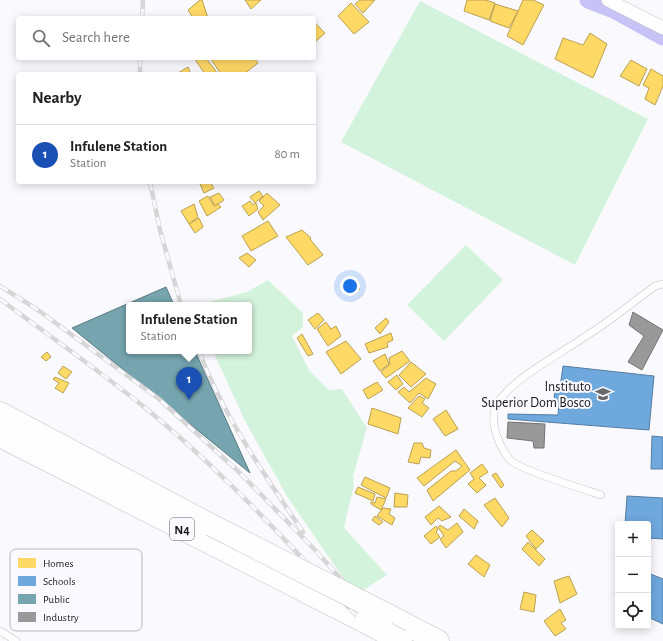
<!DOCTYPE html>
<meta charset="utf-8">
<style>
:root{--surface:#fff;--page:#f2f2f2;--text:#202124;--muted:#757577;--line:#e0e0e0;--accent:#1a73e8}
body{margin:0;font-family:"Alegreya Sans",sans-serif;background:var(--page);color:var(--text)}
.controls{position:absolute;right:12px;bottom:12px;display:grid;overflow:hidden;border-radius:4px;box-shadow:0 2px 10px #0003}
.controls button{width:36px;height:36px;display:grid;place-items:center;padding:0;border:0;border-bottom:1px solid var(--line);background:var(--surface);color:var(--text);font:20px sans-serif}
.you{position:absolute;left:350px;top:286px;width:14px;height:14px;margin:-10px;border:3px solid #fff;border-radius:50%;background:#1a73e8;box-shadow:0 0 0 6px #1a73e833}
.badge{display:grid;place-items:center;width:26px;height:26px;border-radius:50%;background:var(--accent);color:#fff;font-size:13px;font-weight:700}
.pin{position:absolute;translate:-50% -33px;filter:drop-shadow(0 1px 2px #0008)}
.pin::after{content:'';position:absolute;top:21px;width:14px;height:12px;background:inherit;clip-path:polygon(0 0,100% 0,50% 100%)}
.popup{position:absolute;left:126px;top:302px;width:126px;height:52px;box-sizing:border-box;display:grid;place-content:center;border-radius:4px;background:var(--surface);filter:drop-shadow(0 1px 3px #0005);font-size:13px;white-space:nowrap;color:var(--muted)}
.popup b{font-size:15px;color:var(--text)}
.popup::after{content:'';position:absolute;left:50%;top:100%;margin-left:-8px;border:8px solid transparent;border-top-color:var(--surface)}
.list{margin:0;padding:0;list-style:none}
h2{display:flex;justify-content:space-between;align-items:center;height:52px;margin:0;padding:0 16px;font-size:17px}
h2 small{font-size:13px;font-weight:400;color:var(--muted)}
.list li{display:grid;grid-template-columns:26px 1fr auto;gap:12px;align-items:center;box-sizing:border-box;height:60px;padding:0 16px;border-top:1px solid var(--line)}
.list b{display:block;font-size:15px;white-space:nowrap}
.list p{margin:0;font-size:13px;white-space:nowrap;color:var(--muted)}
.list em{font-size:13px;font-style:normal;color:var(--muted)}
.icon{flex:none;width:22px;height:22px;fill:none;stroke:currentColor;stroke-width:2;stroke-linecap:round;stroke-linejoin:round}
.map{position:relative;flex:none;width:663px;height:641px;overflow:hidden}
.search{position:absolute;background:var(--surface);box-shadow:0 2px 10px #0003;left:16px;top:16px;width:300px;height:44px;display:flex;align-items:center;gap:10px;box-sizing:border-box;padding:0 14px;border-radius:4px;color:var(--muted);font-size:15px}
.panel{position:absolute;background:var(--surface);box-shadow:0 2px 10px #0003;left:16px;top:72px;width:300px;height:112px;border-radius:4px}
.map>svg:first-child{display:block}
.green{fill:#d4f3dc}
.homes{fill:#ffd966;stroke:#baa051}
.schools{fill:#6fa8dc;stroke:#567da3}
.public{fill:#76a5af;stroke:#5a7b84}
.industry{fill:#999;stroke:#737374}
.lines{fill:none;stroke-linecap:round;stroke-linejoin:round}
.canal{stroke:#c7c3f6;stroke-width:17}
.service-casing{stroke:#c2c2c7;stroke-width:8}
.minor-casing{stroke:#c2c2c7;stroke-width:14}
.trunk-casing{stroke:#c2c2c7;stroke-width:23}
.service{stroke:#fefeff;stroke-width:7}
.minor{stroke:#fefeff;stroke-width:13}
.trunk{stroke:#fefeff;stroke-width:22}
.rail-casing{stroke:#d6d6d7;stroke-width:4.5}
.rail{stroke:#f9f9ff;stroke-width:3;stroke-dasharray:9;stroke-linecap:butt}
.trunk-bridge-casing{stroke:#c2c2c7;stroke-width:23;stroke-linecap:butt}
.trunk-bridge{stroke:#fefeff;stroke-width:22}
.labels{text-anchor:middle;stroke-width:4;stroke-linejoin:round;paint-order:stroke}
.shield{fill:#f9f9ff;stroke:#5d5d62;stroke-width:1}
.shield-label{font-size:13px;font-weight:bold;fill:#1a1a1f}
.poi-label{font-size:14px;fill:#1a1a1f;stroke:#f9f9ff;text-anchor:end}
.key{fill:#f9f9ff;stroke:#b6b6bc;stroke-width:1}
.key-label{font-size:11px;fill:#1a1a1f}
</style>
<div class="map">
<svg width="663" height="641" viewBox="0 0 663 641">
<rect width="100%" height="100%" fill="#fafafe"/>
<g class="green">
<polygon points="420,1 648,119 575,265 341,142"/>
<polygon points="466,245 503,280 444,341 407,305"/>
<polygon points="268,280 303,313 303,327 292,336 309,370 329,390 342,389 367,428 353,476 354,485 344,528 387,575 355,595 288,498 246,423 213,351 249,351 249,305 198,305 247,292"/>
</g>
<g class="homes">
<polygon points="200,0 202,0 208,18 193,18 188,10"/>
<polygon points="245,0 261,0 251,9"/>
<polygon points="360,0 375,0 363,13 355,4"/>
<polygon points="467,0 486,0 495,3 489,20 464,11"/>
<polygon points="523,0 533,0 544,5 523,45 507,36"/>
<polygon points="351,3 369,22 354,34 338,16"/>
<polygon points="495,4 518,11 509,28 490,21"/>
<polygon points="315,23 325,33 314,43 314,24"/>
<polygon points="590,33 607,44 593,78 555,59 563,38 583,45"/>
<polygon points="194,58 206,58 218,74 205,74"/>
<polygon points="210,58 254,58 258,63 244,74 221,74"/>
<polygon points="631,60 647,69 639,86 620,76"/>
<polygon points="188,67 191,74 178,74 178,73"/>
<polygon points="651,69 663,76 663,86 655,105 645,99 649,88 643,85"/>
<polygon points="210,182 214,188 204,193 200,184"/>
<polygon points="259,191 263,196 255,203 250,197"/>
<polygon points="219,193 224,200 215,206 210,197"/>
<polygon points="267,193 280,205 263,220 258,212 264,206 259,201"/>
<polygon points="208,196 214,206 218,204 221,207 207,216 199,201"/>
<polygon points="250,201 253,205 256,203 258,209 249,216 242,206"/>
<polygon points="194,204 198,217 189,224 181,211"/>
<polygon points="199,218 203,227 195,233 189,224"/>
<polygon points="268,221 278,236 251,251 242,236"/>
<polygon points="302,230 311,238 310,239 323,255 308,265 286,237"/>
<polygon points="247,253 256,260 249,267 239,258"/>
<polygon points="349,277 360,289 354,295 342,282"/>
<polygon points="318,313 324,320 315,329 308,320"/>
<polygon points="386,318 389,322 380,334 375,328"/>
<polygon points="326,322 331,329 336,326 341,336 328,346 317,329"/>
<polygon points="391,333 393,340 387,343 388,347 369,353 365,344"/>
<polygon points="302,334 313,354 308,356 297,338"/>
<polygon points="346,341 361,359 341,374 326,352"/>
<polygon points="402,351 410,361 386,378 381,372 390,364 389,358"/>
<polygon points="47,352 51,357 46,361 41,357"/>
<polygon points="385,354 389,364 380,371 373,361"/>
<polygon points="411,362 426,374 411,387 399,375"/>
<polygon points="63,366 72,372 66,379 58,373"/>
<polygon points="397,375 403,384 396,390 388,382"/>
<polygon points="55,377 69,383 63,393 55,388 59,383 53,379"/>
<polygon points="426,378 436,384 428,399 419,393 410,403 398,392 404,387 409,392"/>
<polygon points="377,382 383,390 368,399 363,390"/>
<polygon points="419,396 425,399 422,403 429,408 422,417 408,408"/>
<polygon points="372,408 401,418 398,434 368,424"/>
<polygon points="446,410 458,429 445,436 433,419"/>
<polygon points="414,443 422,443 424,448 431,450 430,458 421,457 419,464 408,462"/>
<polygon points="456,450 470,470 433,501 427,490 451,471 456,471 462,466 455,461 424,486 417,478"/>
<polygon points="482,464 488,472 479,478 486,485 477,493 468,484 474,479 470,473"/>
<polygon points="496,473 504,485 501,488 492,475"/>
<polygon points="365,477 390,488 386,498 361,485"/>
<polygon points="358,487 375,494 373,501 355,493"/>
<polygon points="395,493 408,495 407,507 394,507"/>
<polygon points="377,497 386,499 381,510 371,504 371,502 375,503"/>
<polygon points="495,498 509,518 502,527 484,505"/>
<polygon points="439,506 451,517 442,521 438,518 431,525 425,517"/>
<polygon points="383,508 391,509 389,514 395,518 392,525 377,516"/>
<polygon points="464,509 478,521 474,529 459,516"/>
<polygon points="375,516 383,522 379,525 372,520"/>
<polygon points="457,523 463,532 446,548 440,539 444,536 438,527 440,525 448,530"/>
<polygon points="436,526 438,530 436,532 440,537 431,544 424,536"/>
<polygon points="532,530 544,541 536,549 526,536"/>
<polygon points="528,542 545,559 539,566 522,549"/>
<polygon points="476,555 490,565 484,577 468,564"/>
<polygon points="569,576 577,594 560,603 554,581"/>
<polygon points="524,592 536,595 534,612 520,609"/>
<polygon points="560,609 566,620 561,623 566,629 555,636 544,621"/>
</g>
<g class="schools">
<polygon points="563,366 654,376 649,430 508,419 508,414 558,415 559,402 554,401 555,387 560,387"/>
<polygon points="652,436 663,437 663,469 651,469"/>
<polygon points="627,496 663,498 663,539 648,538 648,524 625,524"/>
<polygon points="648,573 663,579 663,624 648,617"/>
</g>
<polygon class="public" points="166,287 174,305 129,305 129,351 195,351 250,473 72,328"/>
<g class="industry">
<polygon points="633,312 663,330 642,370 628,362 644,336 629,325"/>
<polygon points="508,422 545,424 544,448 534,448 533,441 507,438"/>
</g>
<g class="lines">
<polyline class="canal" points="588,0 614,10 663,37"/>
<g class="service-casing">
<g id="service">
<path d="M 601,495 C 583,489 520,470 510,460 C 500,448 490,425 495,409 C 503,383 564,352 586,336 C 610,321 632,303 655,286 L 663,284"/>
<polyline points="0,631 16,641"/>
</g>
</g>
<g class="minor-casing">
<polyline id="minor" points="608,0 663,28"/>
</g>
<g class="trunk-casing">
<g id="trunk">
<polyline points="0,413 211,525"/>
<polyline points="0,436 365,622"/>
<polyline points="386,614 438,641"/>
</g>
</g>
<use href="#service" class="service"/>
<use href="#minor" class="minor"/>
<use href="#trunk" class="trunk"/>
<g class="rail-casing">
<g id="rail">
<polyline points="142,18 143,0"/>
<polyline points="140,58 140,74"/>
<polyline points="150,182 160,230 181,305"/>
<polyline points="0,286 38,310 159,399 240,473 315,550 397,641"/>
<path d="M 0,299 C 48,335 97,369 143,406 C 229,476 304,560 380,641"/>
<path d="M 199,351 C 224,417 264,474 303,532"/>
</g>
</g>
<use href="#rail" class="rail"/>
<g class="trunk-bridge-casing">
<g id="trunk-bridge">
<polyline points="211,525 386,614"/>
<polyline points="365,622 401,641"/>
</g>
</g>
<use href="#trunk-bridge" class="trunk-bridge"/>
</g>
<defs>
<g id="university-bare" transform="scale(1.2)"><path d="M0-5L7-2L0 1L-7-2ZM-4 1L0 2.5L4 1V4Q0 6-4 4Z" fill="#68686d" stroke="#f9f9ff" stroke-width="2.5" paint-order="stroke"/></g>
</defs>
<g fill-rule="evenodd">
<use href="#university-bare" x="603" y="394"/>
</g>
<g class="labels">
<rect class="shield" x="170" y="518" width="24" height="22" rx="3"/>
<g class="shield-label">
<text x="182" y="534">N4</text>
</g>
<g class="poi-label">
<text x="591" y="391">Instituto<tspan x="591" dy="16">Superior Dom Bosco</tspan></text>
</g>
</g>
<rect x="10" y="549" width="132" height="82" rx="6" class="key"/>
<rect x="18" y="558" width="18" height="10" fill="#ffd966"/>
<rect x="18" y="576" width="18" height="10" fill="#6fa8dc"/>
<rect x="18" y="594" width="18" height="10" fill="#76a5af"/>
<rect x="18" y="612" width="18" height="10" fill="#999"/>
<g class="key-label">
<text x="43" y="567">Homes</text>
<text x="43" y="585">Schools</text>
<text x="43" y="603">Public</text>
<text x="43" y="621">Industry</text>
</g>
</svg>
<div class="controls">
<button>+</button>
<button>−</button>
<button><svg class="icon" aria-label="locate" viewBox="0 0 24 24"><circle cx="12" cy="12" r="6"/><path d="M12 2v4M12 18v4M2 12h4M18 12h4"/></svg></button>
</div>
<div class="you"></div>
<div class="pin badge" style="left:189px;top:400px;background:#1a4fb4">1</div>
<div class="popup"><b>Infulene Station</b>Station</div>
<div class="search"><svg class="icon" aria-label="search" viewBox="0 0 24 24"><circle cx="10" cy="10" r="6"/><path d="M15 15l6 6"/></svg>Search here</div>
<section class="panel">
<h2>Nearby<small></small></h2>
<ul class="list">
<li><span class="badge" style="background:#1a4fb4">1</span><div><b>Infulene Station</b><p>Station</p></div><em>80 m</em></li>
</ul>
</section>
</div>
